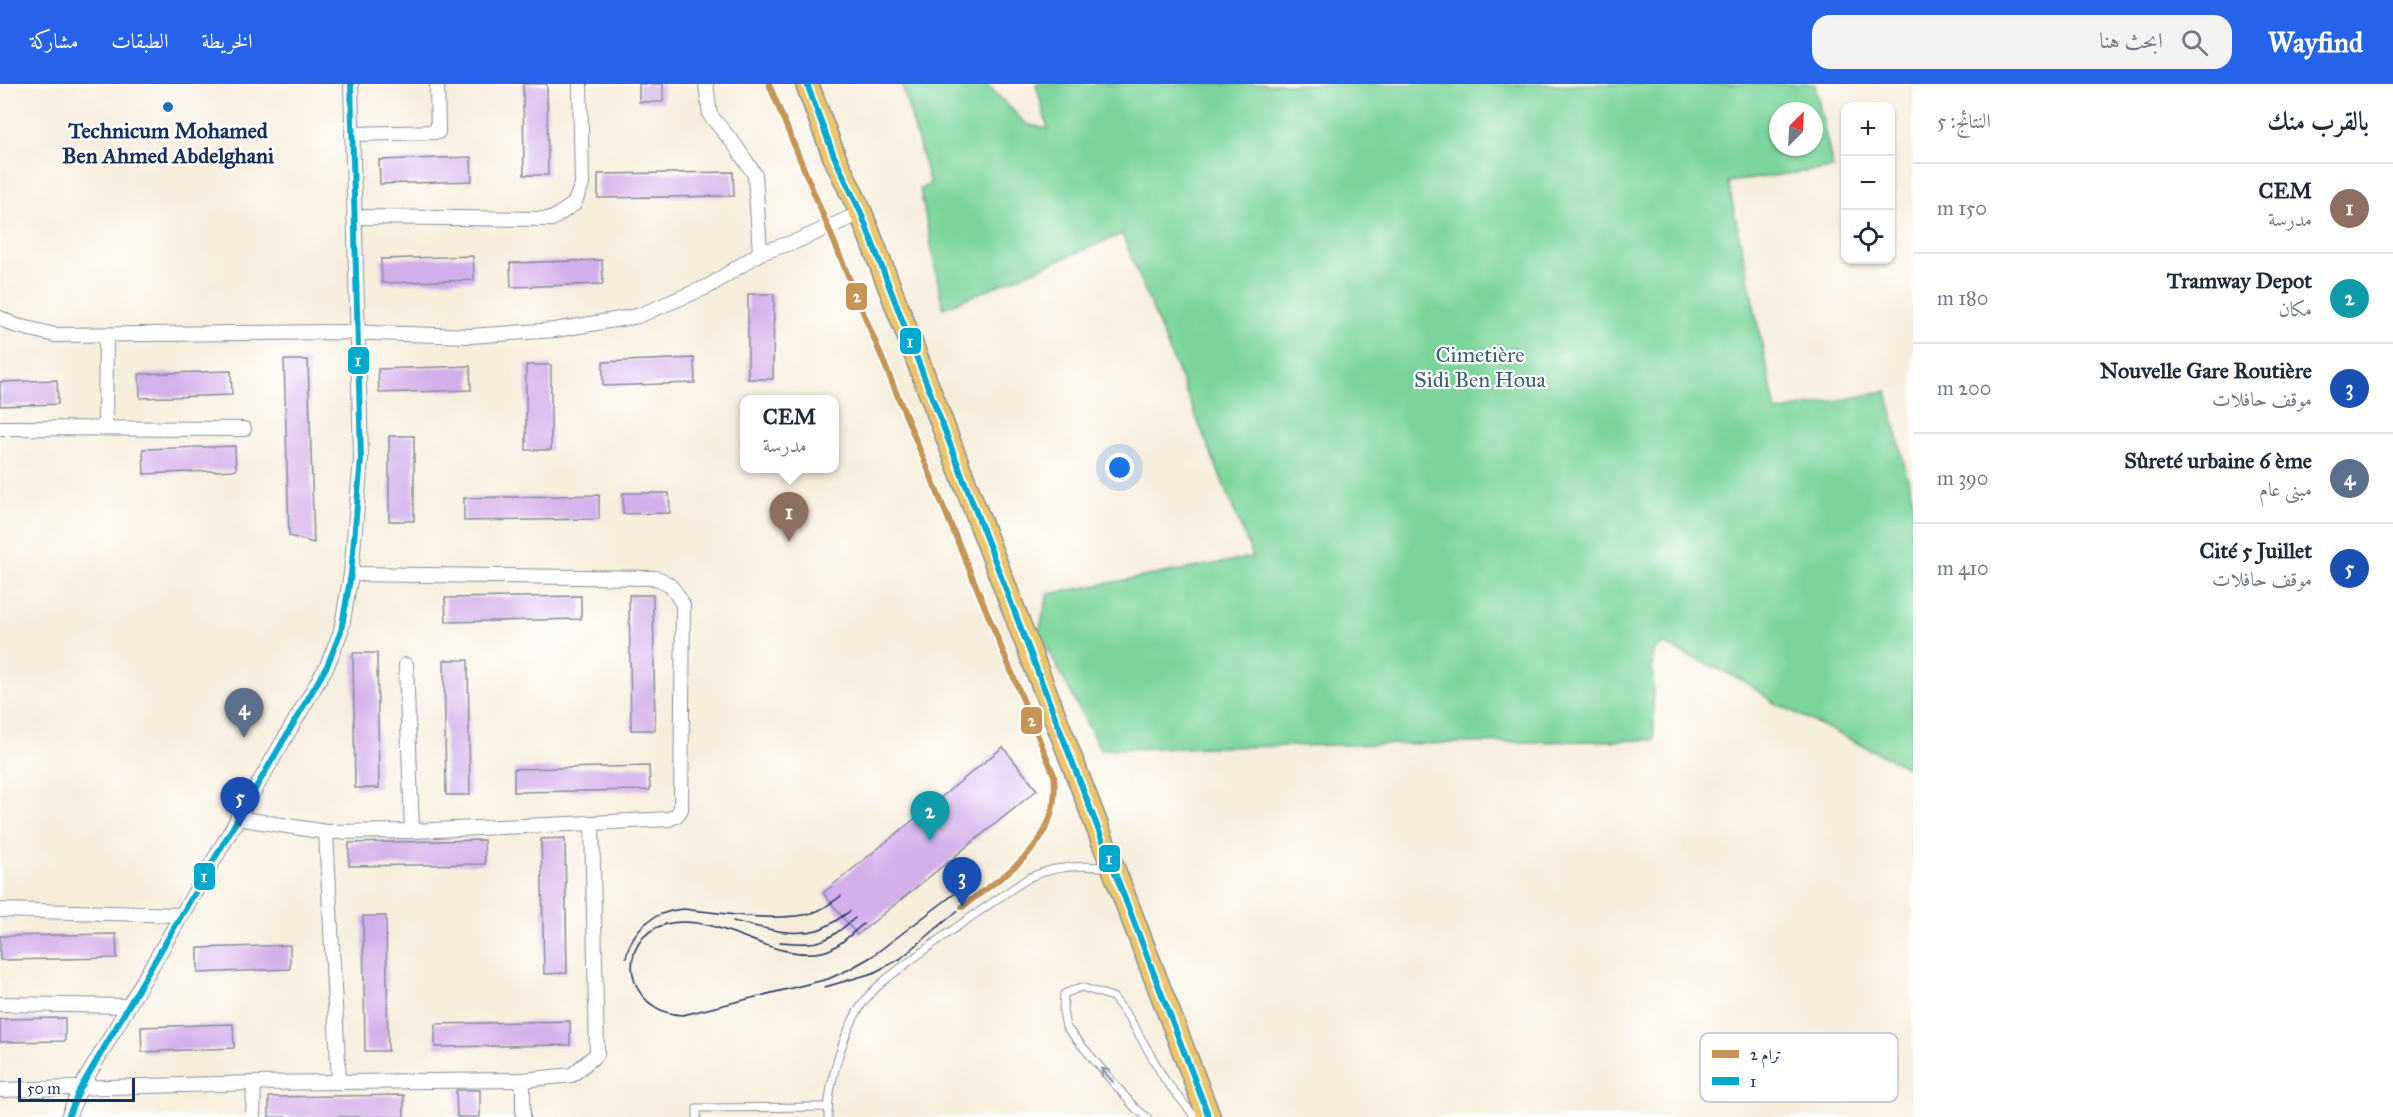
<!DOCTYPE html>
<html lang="ar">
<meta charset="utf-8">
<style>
:root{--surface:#fff;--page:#f2f2f3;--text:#1f2937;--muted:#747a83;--line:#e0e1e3;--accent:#2563eb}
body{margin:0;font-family:"IM FELL Great Primer",Amiri,serif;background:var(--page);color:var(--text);direction:rtl}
.controls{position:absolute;right:18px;top:18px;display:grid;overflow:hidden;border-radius:12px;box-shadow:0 2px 4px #0004}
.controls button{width:54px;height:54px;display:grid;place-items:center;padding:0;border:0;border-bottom:2px solid var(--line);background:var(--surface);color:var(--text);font:30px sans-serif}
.compass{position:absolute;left:1769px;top:18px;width:54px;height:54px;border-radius:50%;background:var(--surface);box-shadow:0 2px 4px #0004;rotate:24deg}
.scale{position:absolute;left:18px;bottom:15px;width:117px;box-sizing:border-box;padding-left:6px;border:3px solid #1b2f5e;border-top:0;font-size:16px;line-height:21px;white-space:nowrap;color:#1b2f5e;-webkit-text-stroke:4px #fff;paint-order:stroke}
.you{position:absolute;left:1120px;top:384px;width:21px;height:21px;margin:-15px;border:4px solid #fff;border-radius:50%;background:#1a73e8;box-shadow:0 0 0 9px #1a73e833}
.badge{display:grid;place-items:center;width:39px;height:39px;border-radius:50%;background:var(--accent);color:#fff;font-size:20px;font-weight:700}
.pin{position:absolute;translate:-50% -50px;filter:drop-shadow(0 2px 3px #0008)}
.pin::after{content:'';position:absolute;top:32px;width:21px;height:18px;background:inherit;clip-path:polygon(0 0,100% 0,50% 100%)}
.popup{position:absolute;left:740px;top:311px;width:99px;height:78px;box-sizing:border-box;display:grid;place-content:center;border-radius:12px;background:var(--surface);filter:drop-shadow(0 2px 4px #0005);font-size:20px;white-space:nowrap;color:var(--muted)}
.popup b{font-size:22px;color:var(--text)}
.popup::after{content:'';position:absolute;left:50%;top:100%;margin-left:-12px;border:12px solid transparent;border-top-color:var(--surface)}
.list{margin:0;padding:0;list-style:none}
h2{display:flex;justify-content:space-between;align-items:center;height:78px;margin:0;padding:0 24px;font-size:26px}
h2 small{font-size:20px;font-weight:400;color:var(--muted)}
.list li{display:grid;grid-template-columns:39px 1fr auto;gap:18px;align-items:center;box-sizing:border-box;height:90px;padding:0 24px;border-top:2px solid var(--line)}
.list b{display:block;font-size:22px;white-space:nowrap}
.list p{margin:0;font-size:20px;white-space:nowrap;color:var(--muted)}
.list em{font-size:20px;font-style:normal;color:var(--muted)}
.icon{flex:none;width:33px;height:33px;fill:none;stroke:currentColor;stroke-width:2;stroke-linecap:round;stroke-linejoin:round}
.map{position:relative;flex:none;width:1913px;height:1033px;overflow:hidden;direction:ltr}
header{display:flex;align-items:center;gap:36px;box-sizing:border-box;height:84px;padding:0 30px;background:var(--accent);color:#fff}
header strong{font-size:28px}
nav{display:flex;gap:33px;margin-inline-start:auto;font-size:21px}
.search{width:420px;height:54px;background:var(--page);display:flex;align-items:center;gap:15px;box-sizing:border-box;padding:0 21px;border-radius:18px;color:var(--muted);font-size:22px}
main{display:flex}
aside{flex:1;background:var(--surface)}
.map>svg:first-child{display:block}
.green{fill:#7ad49a;stroke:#4a827c;stroke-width:1.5;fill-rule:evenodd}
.building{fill:#d2aeea}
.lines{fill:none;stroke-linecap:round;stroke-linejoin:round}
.service-casing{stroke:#888e9c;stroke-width:9}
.minor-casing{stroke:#888e9c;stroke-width:16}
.primary-casing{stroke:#888e9c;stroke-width:25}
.service{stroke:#fff;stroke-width:7}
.minor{stroke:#fff;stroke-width:14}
.primary{stroke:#edc569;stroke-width:22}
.tram{stroke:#1b2f5e;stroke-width:1.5}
.bus-1-casing{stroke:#fff;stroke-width:10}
.bus-1{stroke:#00a9ce;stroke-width:6}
.tram-1-casing{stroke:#fff;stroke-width:10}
.tram-1{stroke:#c69555;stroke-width:6}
.oneway{stroke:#8d97ae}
.poi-dot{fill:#1f6fb2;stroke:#fff;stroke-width:2}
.labels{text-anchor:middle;stroke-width:4.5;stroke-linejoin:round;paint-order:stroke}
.poi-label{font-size:22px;font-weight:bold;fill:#1b2f5e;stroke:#fff}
.park-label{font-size:22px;fill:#386170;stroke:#fff}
.key{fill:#fff;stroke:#bbc1cf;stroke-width:1.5}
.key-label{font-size:16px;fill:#1b2f5e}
.line-badge{stroke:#fff;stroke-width:2}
.badge-label{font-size:16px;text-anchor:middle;font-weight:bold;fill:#fff}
</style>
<header>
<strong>Wayfind</strong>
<div class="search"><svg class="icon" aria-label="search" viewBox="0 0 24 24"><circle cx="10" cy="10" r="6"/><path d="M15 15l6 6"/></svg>ابحث هنا</div>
<nav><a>الخريطة</a><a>الطبقات</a><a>مشاركة</a></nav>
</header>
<main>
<aside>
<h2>بالقرب منك<small>النتائج: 5</small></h2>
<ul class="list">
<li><span class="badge" style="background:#8d6e63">1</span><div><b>CEM</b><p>مدرسة</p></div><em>150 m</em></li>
<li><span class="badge" style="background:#0f9aa8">2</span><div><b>Tramway Depot</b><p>مكان</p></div><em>180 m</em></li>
<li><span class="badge" style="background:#1a4fb4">3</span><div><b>Nouvelle Gare Routière</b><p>موقف حافلات</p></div><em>200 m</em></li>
<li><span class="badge" style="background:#5c6f8a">4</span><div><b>Sûreté urbaine 6 ème</b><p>مبنى عام</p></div><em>390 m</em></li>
<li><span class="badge" style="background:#1a4fb4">5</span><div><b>Cité 5 Juillet</b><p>موقف حافلات</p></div><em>410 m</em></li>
</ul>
</aside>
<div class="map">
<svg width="1913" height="1033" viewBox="0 0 1913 1033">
<rect width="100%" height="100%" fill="#fff"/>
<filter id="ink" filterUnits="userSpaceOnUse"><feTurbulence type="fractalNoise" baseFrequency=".0167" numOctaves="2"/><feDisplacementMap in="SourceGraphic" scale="12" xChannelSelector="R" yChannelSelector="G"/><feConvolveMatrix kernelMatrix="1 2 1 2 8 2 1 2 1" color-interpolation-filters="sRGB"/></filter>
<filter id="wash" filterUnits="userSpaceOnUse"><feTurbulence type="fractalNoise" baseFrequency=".008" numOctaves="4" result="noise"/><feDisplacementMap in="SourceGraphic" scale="24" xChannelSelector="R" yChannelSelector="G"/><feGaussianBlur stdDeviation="1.35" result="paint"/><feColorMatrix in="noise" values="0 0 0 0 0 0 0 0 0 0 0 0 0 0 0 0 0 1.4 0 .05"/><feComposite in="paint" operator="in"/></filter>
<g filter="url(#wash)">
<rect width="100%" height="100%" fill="#f6eddb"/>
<path class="green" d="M 902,0 L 987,0 L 1026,40 L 1048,45 L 1036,0 L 1815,0 L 1833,84 L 1728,98 L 1776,328 L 1887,307 L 1913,417 L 1913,686 L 1773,618 L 1744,597 L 1663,560 L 1652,569 L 1654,656 L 1100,665 L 1039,548 L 1048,510 L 1253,473 L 1122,150 L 943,224 L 920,105 L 930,100 ZM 1778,27 L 1814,27 L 1814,63 L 1778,63 Z"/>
<g id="blocks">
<g class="building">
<polygon points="523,0 547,0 548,91 524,91"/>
<rect x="639" y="0" width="24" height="18"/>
<polygon points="471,73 472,97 380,100 379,76"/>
<polygon points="733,88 734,112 598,114 598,90"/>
<polygon points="473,172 474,196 382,199 381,175"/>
<polygon points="602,176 603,200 511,203 510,179"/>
<polygon points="748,210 774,210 773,295 748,295"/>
<polygon points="694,274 695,299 603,302 603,278"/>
<polygon points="284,276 308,276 314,459 289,452"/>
<rect x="526" y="281" width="25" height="85"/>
<polygon points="470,282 471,306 379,309 378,285"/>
<polygon points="231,287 232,311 140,314 139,290"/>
<polygon points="57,296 58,320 0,322 0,298"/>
<rect x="389" y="352" width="25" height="85"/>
<polygon points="235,362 236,386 144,390 143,365"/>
<polygon points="623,409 669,409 670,429 623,430"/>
<polygon points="599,411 599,435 464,437 464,414"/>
<polygon points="629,511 653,511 655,646 631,646"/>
<polygon points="581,512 581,535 446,538 445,514"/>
<polygon points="353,569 377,569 379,704 355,704"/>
<polygon points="444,576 468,576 470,711 446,711"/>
<polygon points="1003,663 1037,706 857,851 823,809"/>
<polygon points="649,682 650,706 514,708 514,685"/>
<polygon points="565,754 567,889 544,890 541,755"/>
<polygon points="484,756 485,780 349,782 349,759"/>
<polygon points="363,832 386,832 388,967 365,967"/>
<polygon points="116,850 117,874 0,876 0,852"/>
<polygon points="290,861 290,885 198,889 198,864"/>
<polygon points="65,934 65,957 0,958 0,935"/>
<polygon points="570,937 570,961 435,963 435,940"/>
<polygon points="233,940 234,964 142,968 141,943"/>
<polygon points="456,1006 480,1006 480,1033 457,1033"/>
<polygon points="404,1011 404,1033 269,1033 269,1013"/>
</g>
</g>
</g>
<g filter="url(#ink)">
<use href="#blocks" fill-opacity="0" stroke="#888e9c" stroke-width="1.5"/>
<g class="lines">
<g class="service-casing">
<g id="service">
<polyline points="697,1033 697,1024 828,1023"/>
<path d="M 828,1033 C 828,999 844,944 865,916 C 877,901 894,889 910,877 C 949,847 990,820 1030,793 C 1056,782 1081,780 1109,784"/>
<polyline points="1147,1033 1135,1024 1066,943 1063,927 1064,910 1081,903 1113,913 1130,935 1165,996 1195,1033"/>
</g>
</g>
<g class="minor-casing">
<g id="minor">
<polyline points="706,0 710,31 735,61 755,91 760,169"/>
<polyline points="352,50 438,48 437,0"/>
<polyline points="354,133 552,135 574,120 582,100 580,0"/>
<polyline points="0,234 14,241 55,251 340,248 470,252 555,246 638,232 709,202 760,169 797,157 861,129"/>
<polyline points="0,344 244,345"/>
<polyline points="105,344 106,251"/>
<polyline points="406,581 412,747"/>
<polyline points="237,734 326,748 412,747 592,739"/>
<polyline points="326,748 339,998"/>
<polyline points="0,826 181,831"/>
<polyline points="0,920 128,922"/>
<polyline points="523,996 523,1033"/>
<path d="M 0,1006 L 254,999 L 523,996 L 572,991 L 597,970 L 592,739 L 669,735 L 677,731 L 681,725 L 683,521 C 676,508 671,499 656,494 L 351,490"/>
<polyline points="68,1033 80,1005 327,582 341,547 351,490 361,375 351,0"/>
<polyline points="253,1033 254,999"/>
</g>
</g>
<g class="primary-casing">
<polyline id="primary" points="807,0 834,72 861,129 1209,1033"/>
</g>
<use href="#service" class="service"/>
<use href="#minor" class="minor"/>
<use href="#primary" class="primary"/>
<g class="tram">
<path d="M 733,837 C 758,843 791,853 817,846 C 829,843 840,834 850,827"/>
<path d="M 863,840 C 851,850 836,866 822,868 C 768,878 719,827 666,840 C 614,854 624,929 683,931 L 828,895 L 848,886 L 871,873 L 962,804"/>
<path d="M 780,858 C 820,861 824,860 855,834"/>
<path d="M 626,873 C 633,843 654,828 683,825 C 722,829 764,837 804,831 C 818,829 830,820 841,812"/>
<polyline points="825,903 873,889 900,875 962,823"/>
</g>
<g class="bus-1-casing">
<g id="bus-1">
<polyline points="807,0 834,72 861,129 1209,1033"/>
<polyline points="68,1033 80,1005 327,582 341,547 351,490 361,375 351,0"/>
</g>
</g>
<use href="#bus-1" class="bus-1"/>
<g class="tram-1-casing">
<path id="tram-1" d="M 769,0 L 1054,691 C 1062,759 1009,787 962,823"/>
</g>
<use href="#tram-1" class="tram-1"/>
</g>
<defs><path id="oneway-shaft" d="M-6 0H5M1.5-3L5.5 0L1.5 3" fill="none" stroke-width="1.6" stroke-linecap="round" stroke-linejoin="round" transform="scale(1.5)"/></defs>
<use class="oneway" href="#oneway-shaft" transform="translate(1107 991) rotate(-131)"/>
</g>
<circle class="poi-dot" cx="168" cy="23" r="6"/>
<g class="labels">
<g class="poi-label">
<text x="168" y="54">Technicum Mohamed<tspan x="168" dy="25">Ben Ahmed Abdelghani</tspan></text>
</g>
<g class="park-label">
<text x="1480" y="278">Cimetière<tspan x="1480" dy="25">Sidi Ben Houa</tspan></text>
</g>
</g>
<rect x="1700" y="949" width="198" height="69" rx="9" class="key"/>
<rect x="1712" y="966" width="27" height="8" fill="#c69555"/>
<rect x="1712" y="993" width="27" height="8" fill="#00a9ce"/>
<g class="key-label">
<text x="1750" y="976">ترام 2</text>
<text x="1750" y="1003">1</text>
</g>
<g class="line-badge">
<rect x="845" y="198" width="23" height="29" rx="6" fill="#c69555"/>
<rect x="899" y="243" width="23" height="28" rx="6" fill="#00a9ce"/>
<rect x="347" y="262" width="23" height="29" rx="6" fill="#00a9ce"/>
<rect x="1020" y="622" width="23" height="29" rx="6" fill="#c69555"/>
<rect x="1098" y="760" width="23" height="29" rx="6" fill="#00a9ce"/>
<rect x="193" y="778" width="23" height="29" rx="6" fill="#00a9ce"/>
</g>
<g class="badge-label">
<text x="857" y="218">2</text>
<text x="910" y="263">1</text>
<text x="358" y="282">1</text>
<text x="1032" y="642">2</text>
<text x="1109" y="780">1</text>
<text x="204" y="798">1</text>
</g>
</svg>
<div class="controls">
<button>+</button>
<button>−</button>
<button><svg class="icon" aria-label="locate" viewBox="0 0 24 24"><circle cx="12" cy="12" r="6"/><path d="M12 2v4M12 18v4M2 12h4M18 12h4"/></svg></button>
</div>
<svg class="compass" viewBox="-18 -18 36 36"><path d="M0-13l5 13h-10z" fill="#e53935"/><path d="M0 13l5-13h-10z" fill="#747a83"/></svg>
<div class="scale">50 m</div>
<div class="you"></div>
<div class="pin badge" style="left:789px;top:458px;background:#8d6e63">1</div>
<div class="popup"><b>CEM</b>مدرسة</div>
<div class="pin badge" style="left:930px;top:757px;background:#0f9aa8">2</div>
<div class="pin badge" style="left:962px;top:823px;background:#1a4fb4">3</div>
<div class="pin badge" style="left:244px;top:654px;background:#5c6f8a">4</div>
<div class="pin badge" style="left:240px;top:743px;background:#1a4fb4">5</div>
</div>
</main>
